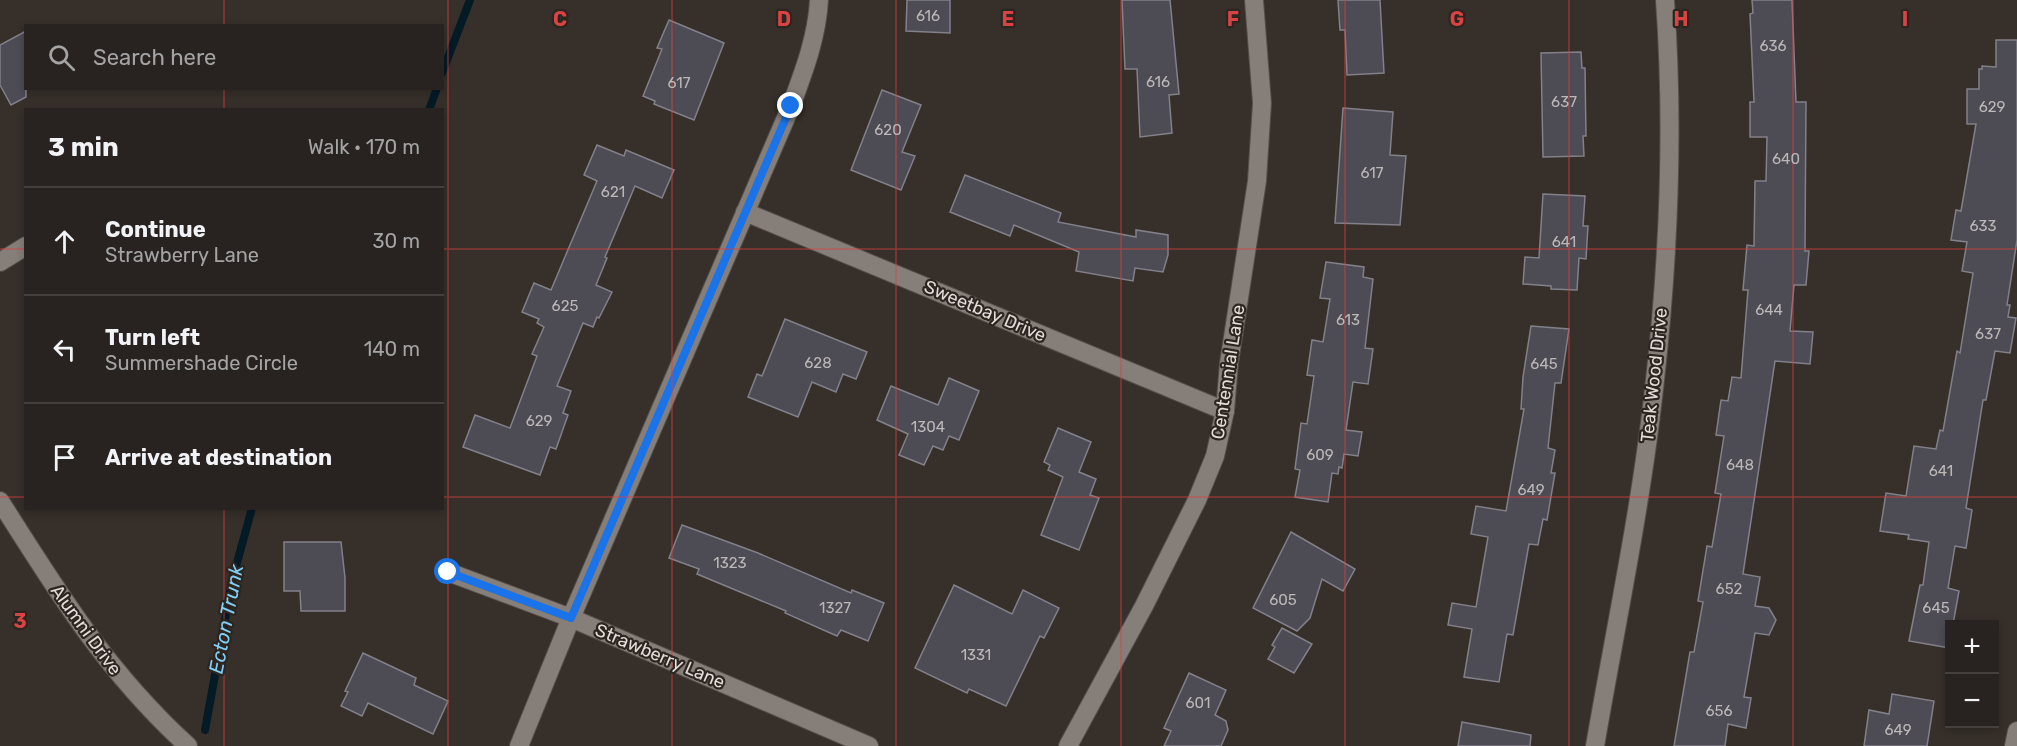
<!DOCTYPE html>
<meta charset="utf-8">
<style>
:root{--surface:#282320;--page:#302b29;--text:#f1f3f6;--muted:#a5a4a5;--line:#44403e}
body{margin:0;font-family:Rubik,sans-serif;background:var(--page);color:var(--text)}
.controls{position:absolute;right:18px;bottom:18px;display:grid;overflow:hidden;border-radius:0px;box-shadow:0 3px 9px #0003}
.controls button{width:54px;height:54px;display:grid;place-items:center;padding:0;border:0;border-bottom:2px solid var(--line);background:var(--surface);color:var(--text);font:30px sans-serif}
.stop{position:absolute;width:18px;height:18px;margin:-14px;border:4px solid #1a73e8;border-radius:50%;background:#fff}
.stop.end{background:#1a73e8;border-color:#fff;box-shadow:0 2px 6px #0008}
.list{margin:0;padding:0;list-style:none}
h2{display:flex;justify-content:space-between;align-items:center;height:78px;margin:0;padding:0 24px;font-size:26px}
h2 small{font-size:20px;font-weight:400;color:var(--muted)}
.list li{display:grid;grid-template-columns:39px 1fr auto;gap:18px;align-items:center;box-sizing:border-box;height:108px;padding:0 24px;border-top:2px solid var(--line)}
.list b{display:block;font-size:22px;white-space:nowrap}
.list p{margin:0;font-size:20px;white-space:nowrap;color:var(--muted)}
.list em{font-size:20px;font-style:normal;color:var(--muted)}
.icon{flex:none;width:33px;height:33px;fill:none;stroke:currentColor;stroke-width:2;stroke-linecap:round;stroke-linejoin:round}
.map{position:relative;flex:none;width:2017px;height:746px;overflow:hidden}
.search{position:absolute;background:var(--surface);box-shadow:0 3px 9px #0003;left:24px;top:24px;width:420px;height:66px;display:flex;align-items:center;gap:15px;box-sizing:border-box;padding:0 21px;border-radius:0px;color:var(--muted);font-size:22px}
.panel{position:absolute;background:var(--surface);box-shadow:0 3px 9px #0003;left:24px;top:108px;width:420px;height:402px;border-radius:0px}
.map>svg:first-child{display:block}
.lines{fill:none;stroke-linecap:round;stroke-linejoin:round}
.stream{stroke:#041b26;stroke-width:8}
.building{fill:#4d4b53;stroke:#828089;stroke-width:1.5}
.street-casing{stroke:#544e4a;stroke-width:20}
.secondary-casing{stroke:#544e4a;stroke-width:20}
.street{stroke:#867e78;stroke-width:18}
.secondary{stroke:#867e78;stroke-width:18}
.route{stroke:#1a73e8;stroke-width:8}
.grid{fill:none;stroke:#d84343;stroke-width:1.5;stroke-opacity:0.55}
.labels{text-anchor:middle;stroke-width:4.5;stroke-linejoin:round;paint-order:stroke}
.number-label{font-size:15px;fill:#bdb8b8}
.street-label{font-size:18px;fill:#e2ddda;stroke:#2c2520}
.water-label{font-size:20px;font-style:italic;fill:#80cff6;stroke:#2c2520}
.grid-label{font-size:20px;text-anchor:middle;font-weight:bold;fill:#d84343;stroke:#2c2520;stroke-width:4.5;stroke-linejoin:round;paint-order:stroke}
</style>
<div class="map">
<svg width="2017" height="746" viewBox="0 0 2017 746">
<rect width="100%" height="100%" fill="#362f2a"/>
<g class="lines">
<g class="stream">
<polyline points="442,73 470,0"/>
<polyline points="429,110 437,88"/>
<polyline points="205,730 232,581 252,508"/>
</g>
</g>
<g class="building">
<polygon points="907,0 950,0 950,33 906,31"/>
<polygon points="1122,0 1170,0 1179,94 1169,95 1172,133 1140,137 1137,69 1125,69"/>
<polygon points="1338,0 1380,0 1384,73 1347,75 1345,30 1340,30"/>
<polygon points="1752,0 1792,0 1796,102 1806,102 1805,251 1809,251 1806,285 1794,285 1790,331 1813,332 1810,364 1775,361 1743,574 1760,577 1755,606 1769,608 1776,620 1769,635 1755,633 1744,697 1751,698 1746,728 1728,724 1725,746 1674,746 1690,652 1694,652 1703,602 1698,601 1707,546 1712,547 1721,494 1715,493 1724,436 1716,435 1721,400 1728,401 1732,377 1741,378 1748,290 1743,290 1747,245 1754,246 1755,181 1766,181 1767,137 1750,137 1750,102 1754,102 1750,14 1753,13"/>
<polygon points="669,20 724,43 694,120 654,104 655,101 643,96 662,49 657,48"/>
<polygon points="26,31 26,97 11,105 0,85 0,45"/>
<polygon points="1996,40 2017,40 2017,240 2007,305 2010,305 2008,317 2016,318 2010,353 1995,351 1986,400 1983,400 1966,508 1972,510 1966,548 1955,546 1948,588 1959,591 1953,624 1950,624 1950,648 1909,641 1920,585 1923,585 1929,542 1908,539 1909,535 1880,531 1886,493 1906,496 1914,446 1936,449 1940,430 1943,431 1957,351 1960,353 1973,273 1962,271 1967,242 1951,240 1956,210 1961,211 1976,124 1967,124 1967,89 1979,89 1979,69 1982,69 1982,66 1996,67"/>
<polygon points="1581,52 1582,68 1585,68 1586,136 1583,136 1584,156 1543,157 1541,53"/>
<polygon points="882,90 921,105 902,152 915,156 901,190 851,170"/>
<polygon points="1343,108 1393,112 1390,155 1406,156 1400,225 1335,223"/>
<polygon points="597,145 624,156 626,150 674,170 662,198 635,186 605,257 607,258 596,285 612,292 599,318 597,317 593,327 583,323 557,386 571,391 563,413 568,415 556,449 550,447 540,475 463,447 475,415 510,428 537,356 532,354 544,327 537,323 539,319 522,312 534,283 551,290 597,181 584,175"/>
<polygon points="965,175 1061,213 1058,222 1136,237 1136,230 1168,235 1168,255 1163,272 1135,268 1133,281 1076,271 1079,252 1014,225 1010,236 950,212"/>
<polygon points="1543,194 1585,196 1583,226 1588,226 1586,259 1579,258 1577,290 1551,289 1551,286 1523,284 1525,257 1539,258"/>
<polygon points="1326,262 1364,267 1363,277 1373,279 1365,348 1373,349 1368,384 1353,382 1346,430 1362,432 1358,456 1344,454 1342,468 1339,467 1338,474 1332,473 1328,502 1295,497 1300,470 1295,469 1301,423 1307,424 1314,376 1307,375 1312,340 1323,342 1330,299 1320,298"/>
<polygon points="785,319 867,352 856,379 843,374 836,392 812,382 798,417 748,397 757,374 762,376"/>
<polygon points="1531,326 1569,329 1561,383 1555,383 1548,448 1555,450 1551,473 1555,473 1547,520 1543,519 1538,545 1529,544 1513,635 1507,634 1499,682 1464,677 1472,629 1448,625 1452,603 1476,607 1488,537 1471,534 1476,506 1506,511 1524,409 1521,409 1523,377"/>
<polygon points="949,378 979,391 959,440 949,436 943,450 933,446 924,465 899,455 908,434 877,420 891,386 938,405"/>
<polygon points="1058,428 1091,442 1079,472 1096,479 1090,495 1099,498 1079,550 1041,535 1063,477 1048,470 1050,465 1044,462"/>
<polygon points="682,525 758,553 851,593 852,590 884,603 868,641 841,630 837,636 785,613 786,611 697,574 699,569 669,558"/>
<polygon points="1291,532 1355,569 1343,591 1322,579 1310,618 1297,631 1253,608"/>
<polygon points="284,542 341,542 345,578 345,611 301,611 300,591 284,591"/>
<polygon points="954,585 1012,614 1023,590 1059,608 1044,638 1040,636 1006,706 969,689 967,693 915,668"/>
<polygon points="1282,628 1312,644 1294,673 1268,659 1275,647 1272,645"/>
<polygon points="363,653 416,678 414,685 448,701 433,734 368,703 362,716 341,706 348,692 345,691"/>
<polygon points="1189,673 1226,690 1215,715 1226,721 1228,730 1221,746 1164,746 1171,731 1164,728"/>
<polygon points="1892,694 1934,701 1927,746 1864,746 1869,710 1889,714"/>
<polygon points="1462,722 1531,735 1530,746 1458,746"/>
</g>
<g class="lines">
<g class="street-casing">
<g id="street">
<polyline points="745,212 1225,411"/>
<polyline points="0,262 26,246"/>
<polyline points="448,572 571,618 869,746"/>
<path d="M 519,746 L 571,618 L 791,106 C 804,71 817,37 819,0"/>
<polyline points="1068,746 1144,606 1197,500 1215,456 1225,411 1229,363 1257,181 1262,103 1254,0"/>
<path d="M 1595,746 C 1616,624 1642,503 1655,380 C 1669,254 1674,126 1665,0"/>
<polyline points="2014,746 2017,731"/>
</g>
</g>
<g class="secondary-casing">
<path id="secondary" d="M 0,501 C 58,593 107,672 188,746"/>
</g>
<use href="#street" class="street"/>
<use href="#secondary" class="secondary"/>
</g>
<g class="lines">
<polyline class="route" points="448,572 571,618 791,106"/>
</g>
<path class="grid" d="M 224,0 L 224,26M 448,0 L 448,746M 672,0 L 672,746M 896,0 L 896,746M 1121,0 L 1121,746M 1345,0 L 1345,746M 1569,0 L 1569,746M 1793,0 L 1793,746M 224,88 L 224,110M 0,249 L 26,249M 442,249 L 2017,249M 0,497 L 26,497M 442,497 L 2017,497M 224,508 L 224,746"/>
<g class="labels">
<g class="number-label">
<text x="928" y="21">616</text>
<text x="1773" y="51">636</text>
<text x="1158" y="87">616</text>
<text x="679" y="88">617</text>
<text x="1564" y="107">637</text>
<text x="1992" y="112">629</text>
<text x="888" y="135">620</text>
<text x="1786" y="164">640</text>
<text x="1372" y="178">617</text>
<text x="613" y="197">621</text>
<text x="1983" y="231">633</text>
<text x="1564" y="247">641</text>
<text x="565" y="311">625</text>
<text x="1769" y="315">644</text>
<text x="1348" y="325">613</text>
<text x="1988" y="339">637</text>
<text x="818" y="368">628</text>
<text x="1544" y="369">645</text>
<text x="539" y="426">629</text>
<text x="928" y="432">1304</text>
<text x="1320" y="460">609</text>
<text x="1740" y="470">648</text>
<text x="1941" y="476">641</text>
<text x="1531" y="495">649</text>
<text x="730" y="568">1323</text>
<text x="1729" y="594">652</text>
<text x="1283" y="605">605</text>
<text x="835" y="613">1327</text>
<text x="1936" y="613">645</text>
<text x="976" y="660">1331</text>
<text x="1198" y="708">601</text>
<text x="1719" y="716">656</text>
<text x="1898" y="735">649</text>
</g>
<g class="street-label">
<text transform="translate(985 311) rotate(23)" y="6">Sweetbay Drive</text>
<text transform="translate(1228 372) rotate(-81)" y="6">Centennial Lane</text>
<text transform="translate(1654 375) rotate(-84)" y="6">Teak Wood Drive</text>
<text transform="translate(86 630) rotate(54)" y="6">Alumni Drive</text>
<text transform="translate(660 656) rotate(23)" y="6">Strawberry Lane</text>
</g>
<g class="water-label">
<text transform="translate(226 619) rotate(-79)" y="7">Ecton Trunk</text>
</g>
</g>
<g class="grid-label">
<text x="560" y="26">C</text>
<text x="784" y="26">D</text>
<text x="1008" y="26">E</text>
<text x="1233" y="26">F</text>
<text x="1457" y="26">G</text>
<text x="1681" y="26">H</text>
<text x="1905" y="26">I</text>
<text x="20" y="628">3</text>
</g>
</svg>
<div class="controls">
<button>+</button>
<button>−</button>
</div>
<div class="stop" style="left:448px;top:572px"></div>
<div class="stop end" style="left:791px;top:106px"></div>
<div class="search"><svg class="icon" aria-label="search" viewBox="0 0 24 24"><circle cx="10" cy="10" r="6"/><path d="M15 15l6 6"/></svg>Search here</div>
<section class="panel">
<h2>3 min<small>Walk · 170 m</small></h2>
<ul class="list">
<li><svg class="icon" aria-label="ahead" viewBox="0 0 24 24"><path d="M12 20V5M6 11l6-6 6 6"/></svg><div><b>Continue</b><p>Strawberry Lane</p></div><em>30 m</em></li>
<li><svg class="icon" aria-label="left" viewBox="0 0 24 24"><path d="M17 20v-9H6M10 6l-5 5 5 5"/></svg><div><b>Turn left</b><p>Summershade Circle</p></div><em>140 m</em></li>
<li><svg class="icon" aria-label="arrive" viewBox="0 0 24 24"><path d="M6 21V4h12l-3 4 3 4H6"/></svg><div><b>Arrive at destination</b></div></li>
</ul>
</section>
</div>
